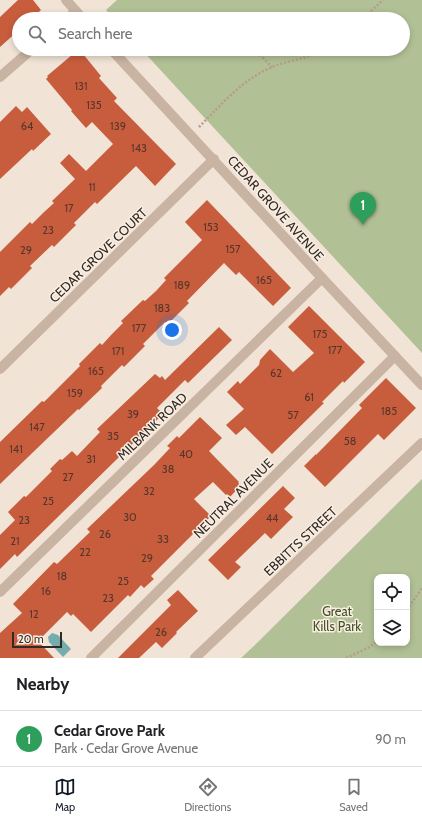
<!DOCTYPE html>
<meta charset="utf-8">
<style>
:root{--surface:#fff;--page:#f2f2f2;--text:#202124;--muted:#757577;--line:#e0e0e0;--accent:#111827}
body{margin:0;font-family:Cabin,sans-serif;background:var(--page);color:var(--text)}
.controls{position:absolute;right:12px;bottom:12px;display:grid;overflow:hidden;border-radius:8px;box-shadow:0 2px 6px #0003}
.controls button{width:36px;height:36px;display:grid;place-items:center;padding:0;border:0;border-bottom:1px solid var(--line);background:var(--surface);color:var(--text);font:20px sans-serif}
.scale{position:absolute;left:12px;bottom:10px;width:50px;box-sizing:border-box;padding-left:4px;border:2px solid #332925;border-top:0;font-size:11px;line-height:14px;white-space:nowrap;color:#332925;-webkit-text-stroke:3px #f9eee2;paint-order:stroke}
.you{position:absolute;left:172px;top:330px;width:14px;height:14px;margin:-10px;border:3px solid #fff;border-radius:50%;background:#1a73e8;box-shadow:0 0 0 6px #1a73e833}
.badge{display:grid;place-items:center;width:26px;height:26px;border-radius:50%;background:var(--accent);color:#fff;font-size:13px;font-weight:700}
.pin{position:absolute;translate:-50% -33px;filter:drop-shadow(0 1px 2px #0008)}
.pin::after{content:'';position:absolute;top:21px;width:14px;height:12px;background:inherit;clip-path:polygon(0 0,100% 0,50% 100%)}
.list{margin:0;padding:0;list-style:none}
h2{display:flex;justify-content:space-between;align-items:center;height:52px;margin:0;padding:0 16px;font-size:17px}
h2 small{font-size:13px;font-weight:400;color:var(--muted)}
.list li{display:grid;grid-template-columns:26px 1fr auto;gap:12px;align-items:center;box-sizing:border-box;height:56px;padding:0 16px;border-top:1px solid var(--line)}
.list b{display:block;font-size:15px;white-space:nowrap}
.list p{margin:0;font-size:13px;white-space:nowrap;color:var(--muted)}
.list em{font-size:13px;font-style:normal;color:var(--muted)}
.icon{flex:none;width:22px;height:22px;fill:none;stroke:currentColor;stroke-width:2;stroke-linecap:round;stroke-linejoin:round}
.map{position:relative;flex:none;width:422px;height:658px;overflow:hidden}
.search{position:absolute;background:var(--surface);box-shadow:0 2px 6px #0003;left:12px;right:12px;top:12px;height:44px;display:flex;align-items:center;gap:10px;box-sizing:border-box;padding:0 14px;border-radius:22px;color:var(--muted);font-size:15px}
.sheet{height:108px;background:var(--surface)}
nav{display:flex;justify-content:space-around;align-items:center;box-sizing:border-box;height:56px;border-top:1px solid var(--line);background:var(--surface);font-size:11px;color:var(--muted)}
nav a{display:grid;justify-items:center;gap:2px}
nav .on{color:var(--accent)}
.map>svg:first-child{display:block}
.green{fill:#b2c096;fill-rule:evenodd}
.water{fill:#75adae}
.building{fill:#c85d3d}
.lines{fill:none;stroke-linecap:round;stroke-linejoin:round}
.path{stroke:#b59d8d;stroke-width:2.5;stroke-dasharray:2 2;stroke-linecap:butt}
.minor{stroke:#c9b3a2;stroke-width:10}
.labels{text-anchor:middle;stroke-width:3;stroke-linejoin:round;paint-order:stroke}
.number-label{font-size:11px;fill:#58362b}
.street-label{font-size:13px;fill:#332925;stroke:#f9eee2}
.park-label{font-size:13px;fill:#435228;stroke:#f9eee2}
</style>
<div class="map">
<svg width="422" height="658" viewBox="0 0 422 658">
<rect width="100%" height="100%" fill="#f1e4d6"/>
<g class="green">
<polygon points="117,0 422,0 422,353 141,49 403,49 403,19 114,19 106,10"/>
<path d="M 422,479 L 422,658 L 241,658 L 258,642 ZM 377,577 L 407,577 L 407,643 L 377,643 Z"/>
</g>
<polygon class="water" points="52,633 58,635 71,649 63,657 49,642 48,637"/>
<g class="building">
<polygon points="18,0 33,0 41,10 31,19 19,19 19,30 0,47 0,17"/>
<polygon points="79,49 101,76 99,78 117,98 114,101 176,164 155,186 136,166 97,204 95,202 74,223 76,225 54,247 52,245 30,266 32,268 11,289 9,287 0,296 0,252 30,222 32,224 43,213 54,203 52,201 75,179 60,163 69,154 86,171 113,144 92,122 86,128 71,111 72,110 46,79 48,77 47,76"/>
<polygon points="16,106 22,112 27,107 51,134 33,151 32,149 0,179 0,122"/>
<polygon points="207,200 291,288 273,306 239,272 236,275 224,263 187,301 189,303 168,324 165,322 143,344 145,346 124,367 122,365 101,386 102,388 79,410 78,409 0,484 0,442 42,401 44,402 80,366 79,364 100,343 102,345 112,334 123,323 121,321 143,300 145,301 156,291 166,280 164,278 202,240 185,222"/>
<polygon points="309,306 365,362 344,383 343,381 322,402 324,403 272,454 245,427 236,435 226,425 244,409 227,392 238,381 240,384 259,365 260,360 270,349 293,372 314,353 288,327"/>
<polygon points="219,327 232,340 188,383 185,380 157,408 163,414 17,557 15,554 0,569 0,535 15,520 8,512 24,496 26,497 52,471 50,469 60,459 62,460 72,451 77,456 100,432 97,429 155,374 160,378 162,376 165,380"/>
<polygon points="386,378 416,408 384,440 378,434 325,487 304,466 316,454 316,455 362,408 359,405"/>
<polygon points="200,417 222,438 209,451 239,482 238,483 241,485 230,497 227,494 226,495 213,482 194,499 211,516 151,576 154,579 144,588 141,585 130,597 128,595 91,632 73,614 71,616 67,612 38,641 54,658 0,658 0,633 22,613 13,604 54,562 57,564 90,532 87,529 154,465 170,448 167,446 177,436 179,438"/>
<polygon points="283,486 295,498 284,509 293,517 271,539 265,533 235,562 241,567 228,580 208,560"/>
<polygon points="178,590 198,611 176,632 177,633 162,648 156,642 139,658 118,658 171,605 167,600"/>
</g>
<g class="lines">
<g class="path">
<polyline points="362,19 383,0"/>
<polyline points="254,49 272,67"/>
<path d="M 199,127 C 220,106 242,80 270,68 C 287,60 307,60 323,49"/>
<polyline points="407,610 422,588"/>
<polyline points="346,658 368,648 377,641"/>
</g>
<g class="minor">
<polyline points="66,0 83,19"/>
<polyline points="67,19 76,11"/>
<polyline points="111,49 322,278 422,385"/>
<polyline points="0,77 32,49"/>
<polyline points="0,369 214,159"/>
<polyline points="0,592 322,278"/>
<polyline points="91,658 395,356"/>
<polyline points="195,658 422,443"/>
</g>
</g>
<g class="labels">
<g class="number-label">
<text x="81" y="90">131</text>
<text x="94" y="109">135</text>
<text x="27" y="130">64</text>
<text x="118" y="130">139</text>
<text x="139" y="152">143</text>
<text x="92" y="191">11</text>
<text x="69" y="212">17</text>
<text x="211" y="231">153</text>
<text x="48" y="234">23</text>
<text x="233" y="253">157</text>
<text x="26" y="254">29</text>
<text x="264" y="284">165</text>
<text x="182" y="289">189</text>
<text x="162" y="312">183</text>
<text x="139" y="332">177</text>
<text x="320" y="338">175</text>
<text x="335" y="354">177</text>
<text x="118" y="355">171</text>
<text x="96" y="375">165</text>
<text x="276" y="377">62</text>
<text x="75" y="397">159</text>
<text x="309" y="401">61</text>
<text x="389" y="415">185</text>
<text x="133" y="418">39</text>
<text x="293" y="419">57</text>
<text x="37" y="431">147</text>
<text x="113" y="440">35</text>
<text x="350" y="445">58</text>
<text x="16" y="453">141</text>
<text x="186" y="458">40</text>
<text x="91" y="463">31</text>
<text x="168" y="473">38</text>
<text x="68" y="481">27</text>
<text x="149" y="495">32</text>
<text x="48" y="505">25</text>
<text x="130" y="521">30</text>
<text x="272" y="522">44</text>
<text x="24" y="524">23</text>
<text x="105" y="538">26</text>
<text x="163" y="543">33</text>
<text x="15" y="545">21</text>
<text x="85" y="556">22</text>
<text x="147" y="562">29</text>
<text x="62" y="580">18</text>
<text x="123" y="585">25</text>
<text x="46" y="595">16</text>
<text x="108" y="602">23</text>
<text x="34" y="618">12</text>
<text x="161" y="636">26</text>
</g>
<g class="street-label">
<text transform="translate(276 208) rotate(48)" y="5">CEDAR GROVE AVENUE</text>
<text transform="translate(98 255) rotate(-44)" y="5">CEDAR GROVE COURT</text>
<text transform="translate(152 426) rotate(-44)" y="5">MILBANK ROAD</text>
<text transform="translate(233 498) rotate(-45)" y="5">NEUTRAL AVENUE</text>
<text transform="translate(300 541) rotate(-43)" y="5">EBBITTS STREET</text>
</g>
<g class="park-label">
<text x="337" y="616">Great<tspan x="337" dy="15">Kills Park</tspan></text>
</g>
</g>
</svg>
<div class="controls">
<button><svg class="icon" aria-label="locate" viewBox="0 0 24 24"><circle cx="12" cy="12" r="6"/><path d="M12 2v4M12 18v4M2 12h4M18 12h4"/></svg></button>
<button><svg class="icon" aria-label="layers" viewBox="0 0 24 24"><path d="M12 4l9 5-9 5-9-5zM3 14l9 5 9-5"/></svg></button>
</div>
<div class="scale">20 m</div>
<div class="you"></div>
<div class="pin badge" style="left:363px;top:225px;background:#2e9e5b">1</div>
<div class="search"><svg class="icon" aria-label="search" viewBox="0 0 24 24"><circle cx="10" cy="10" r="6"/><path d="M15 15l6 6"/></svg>Search here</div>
</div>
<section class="sheet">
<h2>Nearby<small></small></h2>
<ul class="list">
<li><span class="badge" style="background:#2e9e5b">1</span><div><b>Cedar Grove Park</b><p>Park · Cedar Grove Avenue</p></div><em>90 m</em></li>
</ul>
</section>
<nav>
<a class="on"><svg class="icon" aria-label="map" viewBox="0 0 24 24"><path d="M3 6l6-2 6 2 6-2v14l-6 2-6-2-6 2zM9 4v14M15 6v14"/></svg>Map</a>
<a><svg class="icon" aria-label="directions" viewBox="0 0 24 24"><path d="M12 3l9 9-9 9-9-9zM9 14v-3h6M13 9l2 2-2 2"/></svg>Directions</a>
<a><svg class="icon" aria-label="saved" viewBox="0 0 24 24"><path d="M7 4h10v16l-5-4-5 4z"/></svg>Saved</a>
</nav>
